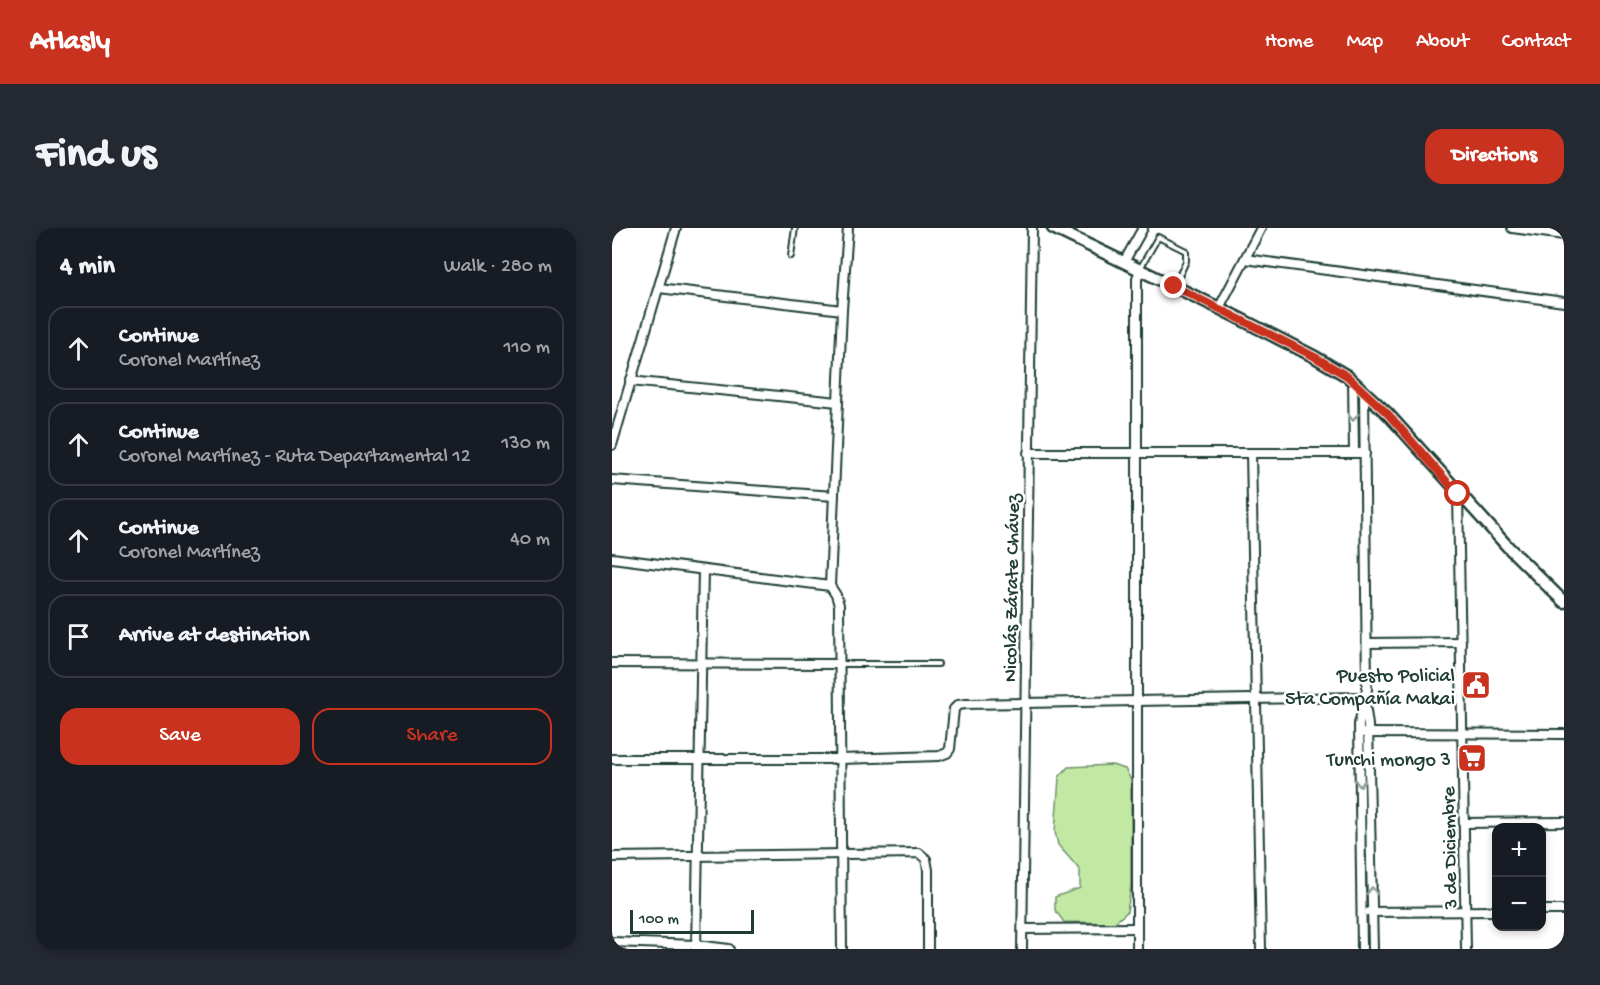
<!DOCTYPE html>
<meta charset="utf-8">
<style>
:root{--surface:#171b24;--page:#242831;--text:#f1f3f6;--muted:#9ea1a6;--line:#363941;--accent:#c8321e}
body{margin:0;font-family:"Gochi Hand",sans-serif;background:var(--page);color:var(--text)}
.controls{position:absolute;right:18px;bottom:18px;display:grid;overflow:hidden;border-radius:12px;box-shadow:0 3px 9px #0003}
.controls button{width:54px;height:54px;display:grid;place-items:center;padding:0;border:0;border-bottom:2px solid var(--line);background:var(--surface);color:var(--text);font:30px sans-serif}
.scale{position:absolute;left:18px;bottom:15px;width:124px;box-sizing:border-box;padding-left:6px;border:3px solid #1f3d34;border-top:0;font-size:16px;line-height:21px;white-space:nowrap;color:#1f3d34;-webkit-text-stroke:4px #fff;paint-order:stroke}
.stop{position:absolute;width:18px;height:18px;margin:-14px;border:4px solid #c8321e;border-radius:50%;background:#fff}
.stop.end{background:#c8321e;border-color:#fff;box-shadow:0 2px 6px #0008}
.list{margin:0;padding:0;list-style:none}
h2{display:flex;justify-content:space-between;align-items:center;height:78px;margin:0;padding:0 24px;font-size:26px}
h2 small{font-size:20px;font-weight:400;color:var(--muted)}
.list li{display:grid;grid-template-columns:39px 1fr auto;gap:18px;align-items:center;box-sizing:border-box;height:84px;margin:0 12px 12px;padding:0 12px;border:2px solid var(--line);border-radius:18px}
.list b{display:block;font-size:22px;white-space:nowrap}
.list p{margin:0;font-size:20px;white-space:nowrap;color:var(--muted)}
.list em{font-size:20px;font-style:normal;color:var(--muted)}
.actions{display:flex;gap:12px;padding:18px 24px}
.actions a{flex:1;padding:14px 0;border:2px solid var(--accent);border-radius:18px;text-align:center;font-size:21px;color:var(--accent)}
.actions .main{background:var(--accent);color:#fff}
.icon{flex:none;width:33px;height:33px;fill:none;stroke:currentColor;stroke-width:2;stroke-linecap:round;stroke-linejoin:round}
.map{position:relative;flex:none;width:952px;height:721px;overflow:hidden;border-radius:18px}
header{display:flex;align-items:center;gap:36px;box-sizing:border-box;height:84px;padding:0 30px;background:var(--accent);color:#fff}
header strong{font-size:28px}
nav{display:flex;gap:33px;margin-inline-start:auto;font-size:21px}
.intro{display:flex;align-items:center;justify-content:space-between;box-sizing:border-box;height:144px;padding:0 36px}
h1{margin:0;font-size:42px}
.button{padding:15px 27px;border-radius:18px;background:var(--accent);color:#fff;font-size:21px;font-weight:700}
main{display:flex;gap:36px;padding:0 36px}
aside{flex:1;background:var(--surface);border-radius:18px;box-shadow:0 3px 9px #0003}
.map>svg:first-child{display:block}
.green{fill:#c2e9a4;stroke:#70936c;stroke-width:1.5}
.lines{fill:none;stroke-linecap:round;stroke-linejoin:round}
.lane-casing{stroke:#1f3d34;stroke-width:8}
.street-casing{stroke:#1f3d34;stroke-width:12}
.secondary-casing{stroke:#1f3d34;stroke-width:15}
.lane{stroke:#fff;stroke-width:4}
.street{stroke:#fff;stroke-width:8}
.secondary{stroke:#fff;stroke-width:10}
.oneway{stroke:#8f9e9a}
.route{stroke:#c8321e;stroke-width:8}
.labels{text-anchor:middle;stroke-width:5;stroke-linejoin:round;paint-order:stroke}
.street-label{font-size:20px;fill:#1f3d34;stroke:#fff}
.poi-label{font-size:20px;fill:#1f3d34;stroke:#fff;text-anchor:end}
</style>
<header>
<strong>Atlasly</strong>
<nav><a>Home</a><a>Map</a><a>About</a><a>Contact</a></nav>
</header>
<div class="intro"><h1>Find us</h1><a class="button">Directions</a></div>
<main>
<aside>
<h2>4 min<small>Walk · 280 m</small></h2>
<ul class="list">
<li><svg class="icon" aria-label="ahead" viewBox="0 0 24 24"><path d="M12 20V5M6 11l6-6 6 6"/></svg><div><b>Continue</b><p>Coronel Martínez</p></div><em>110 m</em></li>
<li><svg class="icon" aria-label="ahead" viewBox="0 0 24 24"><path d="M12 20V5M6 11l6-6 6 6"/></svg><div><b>Continue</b><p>Coronel Martínez - Ruta Departamental 12</p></div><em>130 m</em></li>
<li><svg class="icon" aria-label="ahead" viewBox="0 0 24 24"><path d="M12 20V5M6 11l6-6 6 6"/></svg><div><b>Continue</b><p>Coronel Martínez</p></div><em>40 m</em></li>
<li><svg class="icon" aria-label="arrive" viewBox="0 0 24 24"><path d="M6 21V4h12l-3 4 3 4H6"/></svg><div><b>Arrive at destination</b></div></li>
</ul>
<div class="actions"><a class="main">Save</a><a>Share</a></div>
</aside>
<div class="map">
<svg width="952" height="721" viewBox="0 0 952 721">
<rect width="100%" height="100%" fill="#fff"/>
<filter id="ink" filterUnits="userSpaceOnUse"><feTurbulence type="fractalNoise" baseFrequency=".0167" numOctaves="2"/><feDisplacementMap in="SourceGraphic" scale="12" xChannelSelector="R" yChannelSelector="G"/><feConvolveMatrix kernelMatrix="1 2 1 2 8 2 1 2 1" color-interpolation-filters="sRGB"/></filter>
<g filter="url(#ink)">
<g class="green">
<polygon points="753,510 756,677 754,677 751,511"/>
<polygon points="500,537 513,541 519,552 519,658 515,684 502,695 452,694 443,682 443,669 468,660 468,642 446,617 443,604 447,549 456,539"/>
</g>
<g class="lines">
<g class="lane-casing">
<g id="lane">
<polyline points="179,28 183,0"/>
<polyline points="529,39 546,9 574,23 574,33 563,57"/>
<polyline points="228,436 326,436"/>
</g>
</g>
<g class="street-casing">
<g id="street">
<polyline points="900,0 952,7"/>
<polyline points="633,31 952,74"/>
<polyline points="512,34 531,0"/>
<polyline points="47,60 230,82"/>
<polyline points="607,80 649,0"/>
<polyline points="18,153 226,174"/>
<polyline points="741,153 742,225"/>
<polyline points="752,163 755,462 752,469 756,497 761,721"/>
<polyline points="0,217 64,0"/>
<polyline points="416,225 753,225"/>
<polyline points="639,225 649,721"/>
<polyline points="0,252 222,268"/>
<polyline points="846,266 854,721"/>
<polyline points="0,330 218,358"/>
<polyline points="756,415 849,414"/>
<polyline points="0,435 228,436"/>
<polyline points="753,505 952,506"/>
<polyline points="0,531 228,531 327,528 335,525 338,521 342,481 346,477 354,476 752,469"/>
<polyline points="852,595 952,594"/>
<polyline points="0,629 307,625 314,631 316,642 316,721"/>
<polyline points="930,682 952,682"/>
<polyline points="757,684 885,683"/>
<polyline points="411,701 525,700"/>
<polyline points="0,714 84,717 117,721"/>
<polyline points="84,721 91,342"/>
<polyline points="230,721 227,377 224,367 218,358 230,82 236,0"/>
<polyline points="410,721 420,0"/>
<polyline points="525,721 525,51 528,41"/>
<polyline points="750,721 747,496 751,480"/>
</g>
</g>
<g class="secondary-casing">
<polyline id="secondary" points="441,0 607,80 703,129 735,148 776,186 896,319 952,374"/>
</g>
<use href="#lane" class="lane"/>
<use href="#street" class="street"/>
<use href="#secondary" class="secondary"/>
</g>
<defs><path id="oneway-chevron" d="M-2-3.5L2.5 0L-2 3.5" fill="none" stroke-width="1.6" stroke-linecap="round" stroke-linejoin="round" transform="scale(1.5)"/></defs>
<g class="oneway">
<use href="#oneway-chevron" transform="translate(741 189) rotate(90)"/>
<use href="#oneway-chevron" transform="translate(748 555) rotate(89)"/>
<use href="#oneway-chevron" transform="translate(760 663) rotate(-91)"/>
</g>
</g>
<g class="lines" filter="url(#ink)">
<polyline class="route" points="562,58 703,129 735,148 776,186 846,266"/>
</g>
<defs>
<g id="civic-square" transform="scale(1.5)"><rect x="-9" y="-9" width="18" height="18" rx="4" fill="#c8321e" stroke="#fff"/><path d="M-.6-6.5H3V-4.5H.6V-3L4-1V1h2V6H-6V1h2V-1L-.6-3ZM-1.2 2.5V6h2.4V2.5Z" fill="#fff"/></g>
<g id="supermarket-square" transform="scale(1.5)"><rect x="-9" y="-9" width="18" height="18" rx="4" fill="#c8321e" stroke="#fff"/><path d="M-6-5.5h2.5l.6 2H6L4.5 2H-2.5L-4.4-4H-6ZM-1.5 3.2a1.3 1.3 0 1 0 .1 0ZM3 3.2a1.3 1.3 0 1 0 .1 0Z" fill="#fff"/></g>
</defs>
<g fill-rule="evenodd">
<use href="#civic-square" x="864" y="457"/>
<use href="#supermarket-square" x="860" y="530"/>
</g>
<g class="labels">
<g class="street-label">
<text transform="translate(398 360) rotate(-89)" y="7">Nicolás Zárate Chávez</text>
<text transform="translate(836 620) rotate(-91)" y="7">3 de Diciembre</text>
</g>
<g class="poi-label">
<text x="843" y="453">Puesto Policial<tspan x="843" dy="23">5ta Compañía Makai</tspan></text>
<text x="839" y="537">Tunchi mongo 3</text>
</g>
</g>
</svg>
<div class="controls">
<button>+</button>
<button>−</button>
</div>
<div class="scale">100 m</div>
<div class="stop" style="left:846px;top:266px"></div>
<div class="stop end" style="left:562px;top:58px"></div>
</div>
</main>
